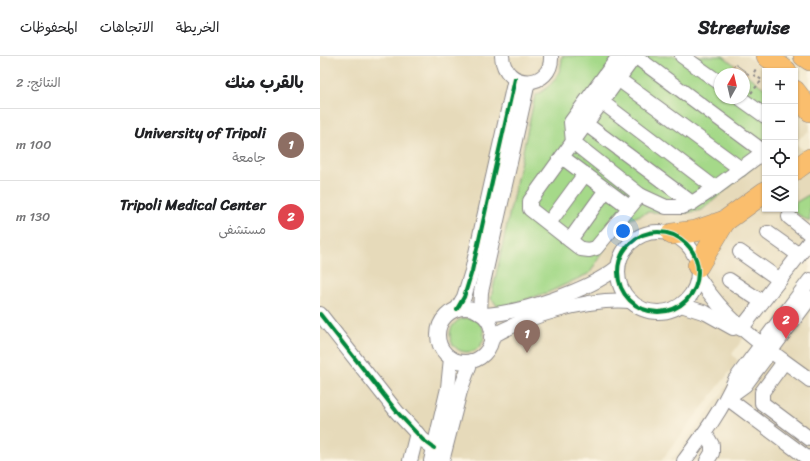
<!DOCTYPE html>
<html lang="ar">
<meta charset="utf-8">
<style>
:root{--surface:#fff;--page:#f2f2f2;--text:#202124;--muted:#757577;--line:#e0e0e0;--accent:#c8321e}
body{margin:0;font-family:Sriracha,"Playpen Sans Arabic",sans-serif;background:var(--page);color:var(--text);direction:rtl}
.controls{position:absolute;right:12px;top:12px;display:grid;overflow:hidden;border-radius:0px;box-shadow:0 1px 3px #0004}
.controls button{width:36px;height:36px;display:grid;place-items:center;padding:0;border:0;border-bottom:1px solid var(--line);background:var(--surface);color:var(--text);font:20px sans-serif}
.compass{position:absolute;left:394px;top:12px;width:36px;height:36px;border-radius:50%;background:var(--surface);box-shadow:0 1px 3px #0004;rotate:8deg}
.you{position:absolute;left:303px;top:175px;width:14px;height:14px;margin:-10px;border:3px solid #fff;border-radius:50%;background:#1a73e8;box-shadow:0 0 0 6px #1a73e833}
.badge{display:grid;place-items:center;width:26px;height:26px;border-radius:50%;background:var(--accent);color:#fff;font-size:13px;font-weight:700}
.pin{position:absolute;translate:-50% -33px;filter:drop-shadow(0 1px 2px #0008)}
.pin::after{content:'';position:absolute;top:21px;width:14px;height:12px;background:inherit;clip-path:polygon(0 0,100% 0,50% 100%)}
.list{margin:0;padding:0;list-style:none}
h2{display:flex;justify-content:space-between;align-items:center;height:52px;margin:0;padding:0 16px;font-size:17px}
h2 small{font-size:13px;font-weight:400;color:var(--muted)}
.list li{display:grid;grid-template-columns:26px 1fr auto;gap:12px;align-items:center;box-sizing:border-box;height:72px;padding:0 16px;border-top:1px solid var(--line)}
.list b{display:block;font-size:15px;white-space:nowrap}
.list p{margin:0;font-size:13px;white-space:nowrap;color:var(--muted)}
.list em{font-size:13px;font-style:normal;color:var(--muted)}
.icon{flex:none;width:22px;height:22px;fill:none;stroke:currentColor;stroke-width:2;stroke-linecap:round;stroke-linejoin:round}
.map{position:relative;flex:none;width:490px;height:405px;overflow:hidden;direction:ltr}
header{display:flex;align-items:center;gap:24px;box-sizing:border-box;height:56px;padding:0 20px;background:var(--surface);border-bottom:1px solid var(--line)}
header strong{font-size:19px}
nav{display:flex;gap:22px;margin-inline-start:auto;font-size:14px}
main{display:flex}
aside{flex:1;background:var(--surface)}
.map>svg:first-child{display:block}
.built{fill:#e6daba;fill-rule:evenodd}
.green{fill:#a5d989;stroke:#647e62;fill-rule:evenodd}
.building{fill:#ce9c67}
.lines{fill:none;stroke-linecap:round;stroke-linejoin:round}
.minor-casing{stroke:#8a8686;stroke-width:16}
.highway-casing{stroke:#8a8686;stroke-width:22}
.path{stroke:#8a8686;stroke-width:2;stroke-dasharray:3 3;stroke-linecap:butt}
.minor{stroke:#fff;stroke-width:14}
.highway{stroke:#fabe6d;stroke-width:21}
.cycleway-casing{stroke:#fcf5e5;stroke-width:6}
.cycleway{stroke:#00873e;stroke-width:4}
</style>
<header>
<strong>Streetwise</strong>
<nav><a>الخريطة</a><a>الاتجاهات</a><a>المحفوظات</a></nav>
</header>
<main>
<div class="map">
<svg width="490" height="405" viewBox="0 0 490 405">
<rect width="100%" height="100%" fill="#fcf5e5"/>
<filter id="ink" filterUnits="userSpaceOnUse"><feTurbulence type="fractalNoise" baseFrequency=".025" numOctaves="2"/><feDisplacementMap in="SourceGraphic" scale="8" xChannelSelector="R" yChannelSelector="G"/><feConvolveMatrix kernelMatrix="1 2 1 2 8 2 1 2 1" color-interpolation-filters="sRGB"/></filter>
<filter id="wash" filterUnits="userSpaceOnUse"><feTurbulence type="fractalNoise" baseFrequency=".012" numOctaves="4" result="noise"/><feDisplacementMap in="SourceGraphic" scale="16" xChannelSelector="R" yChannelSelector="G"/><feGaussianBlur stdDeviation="0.9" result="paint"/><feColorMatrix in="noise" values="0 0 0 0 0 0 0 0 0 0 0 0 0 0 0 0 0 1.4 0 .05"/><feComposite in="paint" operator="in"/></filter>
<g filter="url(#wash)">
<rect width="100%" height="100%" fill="#f3ead1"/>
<g class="built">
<path d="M 0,0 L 427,0 L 446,15 L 445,15 L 445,153 L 475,153 L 475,87 L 490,100 L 490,189 L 412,298 L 418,305 L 341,405 L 0,405 ZM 400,18 L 424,18 L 424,42 L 400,42 Z"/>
<polygon points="475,49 490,69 490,74 475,86"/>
<polygon points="490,219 490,405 350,405 394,348"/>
</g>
<g class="green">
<path d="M 242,0 L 403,0 L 445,33 L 445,101 L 382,154 L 366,157 L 328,156 L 308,164 L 295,174 L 270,217 L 229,236 L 179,252 L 171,242 L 215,40 C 231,30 242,20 242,0 ZM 400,18 L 424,18 L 424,42 L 400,42 Z"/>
<polygon points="490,138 490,166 470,153 475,153 475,147"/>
<circle cx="147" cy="279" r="17"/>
</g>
<g id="blocks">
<polygon class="building" points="415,8 429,18 408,18"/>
</g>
</g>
<g filter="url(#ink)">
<use href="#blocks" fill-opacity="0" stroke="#8a8686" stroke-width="1"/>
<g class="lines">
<g class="minor-casing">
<g id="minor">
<path d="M 182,0 C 184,35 233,33 231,0"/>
<polyline points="299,0 251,66 253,86 320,139"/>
<polyline points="315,0 210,145 210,153 261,193 269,194 276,192 320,139 346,151 362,151 372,147 395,132 445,95"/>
<polyline points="315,0 444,96"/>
<polyline points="362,0 400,27"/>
<polyline points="298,23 421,113"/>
<polyline points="420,42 445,60"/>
<polyline points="282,46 395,132"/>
<polyline points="266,68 372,147"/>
<polyline points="242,101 309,151"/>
<polyline points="469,161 490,178"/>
<polyline points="229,167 265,118"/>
<circle cx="338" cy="216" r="40"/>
<polyline points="448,177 479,199"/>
<polyline points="250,184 286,134"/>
<polyline points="420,196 460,224"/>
<path d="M 378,221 C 410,270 444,290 490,324"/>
<polyline points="409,224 442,246"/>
<polyline points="361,249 386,257 413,272"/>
<circle cx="145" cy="279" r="27"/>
<polyline points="137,253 144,241 152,215 195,23"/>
<polyline points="160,257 161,236 208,26"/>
<polyline points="0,258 77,356 103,384 114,392"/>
<path d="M 163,259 C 201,257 268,235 298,211"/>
<polyline points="421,273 490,185"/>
<path d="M 171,281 C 206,260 270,241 311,245"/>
<polyline points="464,306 442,336 442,347 490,383"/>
<polyline points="407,342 425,329 490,242"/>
<polyline points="407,342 490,404"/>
<polyline points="385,377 392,389 392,397 387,405"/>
<polyline points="90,405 97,377"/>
<polyline points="111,405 128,332 131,302"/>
<polyline points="122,405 140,335 151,305"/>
<path d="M 364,405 C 383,379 402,354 415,324 L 490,224"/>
</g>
</g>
<g class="highway-casing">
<g id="highway">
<polyline points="447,0 466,15"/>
<polyline points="484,0 490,4"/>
<polyline points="475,35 490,55"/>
<polyline points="475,114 490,103"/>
<polyline points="352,178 376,175 405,165 445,136"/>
<polyline points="378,210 405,165"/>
</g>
</g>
<polyline class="path" points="431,37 442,24 433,18 437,11"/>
<use href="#minor" class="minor"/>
<use href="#highway" class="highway"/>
<g class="cycleway-casing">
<g id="cycleway">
<circle cx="338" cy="216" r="40"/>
<polyline points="137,253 144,241 152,215 195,23"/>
<polyline points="0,258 77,356 103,384 114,392"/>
</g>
</g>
<use href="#cycleway" class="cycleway"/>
</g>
</g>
</svg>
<div class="controls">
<button>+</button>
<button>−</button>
<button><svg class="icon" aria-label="locate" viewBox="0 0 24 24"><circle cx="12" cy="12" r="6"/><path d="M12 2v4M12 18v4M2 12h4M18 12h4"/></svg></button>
<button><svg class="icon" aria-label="layers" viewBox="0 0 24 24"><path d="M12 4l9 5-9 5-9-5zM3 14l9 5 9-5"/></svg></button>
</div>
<svg class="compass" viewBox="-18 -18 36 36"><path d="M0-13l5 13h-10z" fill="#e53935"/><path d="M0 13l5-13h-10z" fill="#757577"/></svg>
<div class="you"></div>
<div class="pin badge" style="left:207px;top:297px;background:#8d6e63">1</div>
<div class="pin badge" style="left:466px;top:283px;background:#e0444e">2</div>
</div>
<aside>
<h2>بالقرب منك<small>النتائج: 2</small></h2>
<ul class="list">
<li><span class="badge" style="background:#8d6e63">1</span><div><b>University of Tripoli</b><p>جامعة</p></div><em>100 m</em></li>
<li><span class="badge" style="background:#e0444e">2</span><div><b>Tripoli Medical Center</b><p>مستشفى</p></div><em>130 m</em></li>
</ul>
</aside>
</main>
